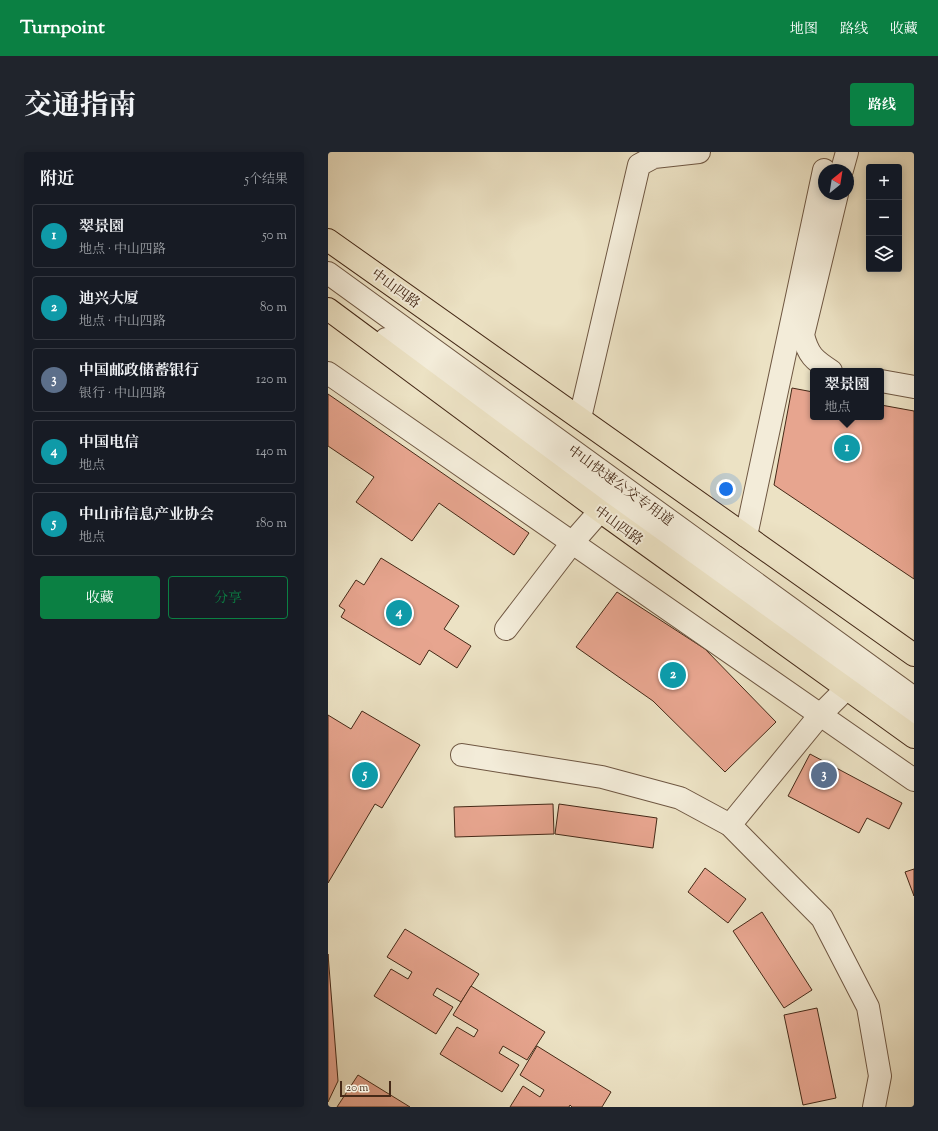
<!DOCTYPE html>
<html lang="zh">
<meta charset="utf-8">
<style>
:root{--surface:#171b24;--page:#20242c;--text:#f1f3f6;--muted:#9ea1a6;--line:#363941;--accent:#0b8043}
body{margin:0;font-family:"Sorts Mill Goudy","Noto Serif SC",serif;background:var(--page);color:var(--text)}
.controls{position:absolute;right:12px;top:12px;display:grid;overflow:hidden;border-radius:4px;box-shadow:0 2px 10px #0003}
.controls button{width:36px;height:36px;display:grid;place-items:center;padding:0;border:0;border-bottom:1px solid var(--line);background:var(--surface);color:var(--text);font:20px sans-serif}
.compass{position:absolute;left:490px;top:12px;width:36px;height:36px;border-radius:50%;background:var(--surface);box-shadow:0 2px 10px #0003;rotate:30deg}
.scale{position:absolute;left:12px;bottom:10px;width:51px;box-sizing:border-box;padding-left:4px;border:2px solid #452917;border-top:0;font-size:11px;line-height:14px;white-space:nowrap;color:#452917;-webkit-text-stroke:3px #f3ecd9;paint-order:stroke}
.you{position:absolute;left:398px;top:337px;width:14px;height:14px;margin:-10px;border:3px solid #fff;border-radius:50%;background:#1a73e8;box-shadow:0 0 0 6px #1a73e833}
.badge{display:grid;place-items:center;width:26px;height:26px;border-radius:50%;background:var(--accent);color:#fff;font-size:13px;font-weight:700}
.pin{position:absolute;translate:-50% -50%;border:2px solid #fff;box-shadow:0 1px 4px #0006}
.popup{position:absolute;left:482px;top:216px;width:74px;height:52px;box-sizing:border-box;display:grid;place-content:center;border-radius:4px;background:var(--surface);filter:drop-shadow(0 1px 3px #0005);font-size:13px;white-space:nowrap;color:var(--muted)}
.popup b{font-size:15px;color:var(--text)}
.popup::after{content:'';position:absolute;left:50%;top:100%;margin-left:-8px;border:8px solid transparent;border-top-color:var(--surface)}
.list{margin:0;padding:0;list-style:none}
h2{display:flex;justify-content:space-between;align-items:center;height:52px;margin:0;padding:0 16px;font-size:17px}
h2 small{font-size:13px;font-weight:400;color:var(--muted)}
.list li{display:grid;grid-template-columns:26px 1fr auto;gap:12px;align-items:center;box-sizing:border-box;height:64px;margin:0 8px 8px;padding:0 8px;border:1px solid var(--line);border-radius:4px}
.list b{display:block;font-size:15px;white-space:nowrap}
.list p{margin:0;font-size:13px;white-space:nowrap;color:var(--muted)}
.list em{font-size:13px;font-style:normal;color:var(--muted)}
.actions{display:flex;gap:8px;padding:12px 16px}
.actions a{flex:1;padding:9px 0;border:1px solid var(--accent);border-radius:4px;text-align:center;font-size:14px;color:var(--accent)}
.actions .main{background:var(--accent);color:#fff}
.icon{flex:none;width:22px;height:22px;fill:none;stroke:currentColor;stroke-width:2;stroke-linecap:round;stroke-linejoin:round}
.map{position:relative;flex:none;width:586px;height:955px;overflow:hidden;border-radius:4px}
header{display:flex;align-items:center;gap:24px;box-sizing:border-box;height:56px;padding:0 20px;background:var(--accent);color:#fff}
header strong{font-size:19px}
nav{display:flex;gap:22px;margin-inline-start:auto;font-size:14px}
.intro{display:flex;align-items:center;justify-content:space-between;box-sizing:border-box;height:96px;padding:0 24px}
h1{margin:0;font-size:28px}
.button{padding:10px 18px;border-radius:4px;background:var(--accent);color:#fff;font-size:14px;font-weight:700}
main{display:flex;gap:24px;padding:0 24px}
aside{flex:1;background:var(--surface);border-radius:4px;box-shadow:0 2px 10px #0003}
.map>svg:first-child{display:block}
.building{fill:#e7a58f;stroke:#452917}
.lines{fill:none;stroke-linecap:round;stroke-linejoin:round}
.minor-casing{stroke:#6f5742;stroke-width:24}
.major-casing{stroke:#452917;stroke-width:24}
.minor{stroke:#f3ecd9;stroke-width:22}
.major{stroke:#ece2c4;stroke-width:22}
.labels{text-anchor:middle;stroke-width:4;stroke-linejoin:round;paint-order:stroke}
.street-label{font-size:14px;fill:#452917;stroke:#f3ecd9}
</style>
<header>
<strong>Turnpoint</strong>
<nav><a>地图</a><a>路线</a><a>收藏</a></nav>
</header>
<div class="intro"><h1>交通指南</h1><a class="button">路线</a></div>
<main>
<aside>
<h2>附近<small>5个结果</small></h2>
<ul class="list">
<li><span class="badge" style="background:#0f9aa8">1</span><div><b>翠景園</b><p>地点 · 中山四路</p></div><em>50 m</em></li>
<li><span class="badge" style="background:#0f9aa8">2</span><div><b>迪兴大厦</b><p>地点 · 中山四路</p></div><em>80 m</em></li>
<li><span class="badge" style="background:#5c6f8a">3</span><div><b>中国邮政储蓄银行</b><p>银行 · 中山四路</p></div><em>120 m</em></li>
<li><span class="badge" style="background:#0f9aa8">4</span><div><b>中国电信</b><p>地点</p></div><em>140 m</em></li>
<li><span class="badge" style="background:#0f9aa8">5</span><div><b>中山市信息产业协会</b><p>地点</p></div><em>180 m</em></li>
</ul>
<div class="actions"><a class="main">收藏</a><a>分享</a></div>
</aside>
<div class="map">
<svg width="586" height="955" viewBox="0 0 586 955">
<rect width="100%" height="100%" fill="#ece2c4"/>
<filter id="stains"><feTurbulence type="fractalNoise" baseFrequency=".005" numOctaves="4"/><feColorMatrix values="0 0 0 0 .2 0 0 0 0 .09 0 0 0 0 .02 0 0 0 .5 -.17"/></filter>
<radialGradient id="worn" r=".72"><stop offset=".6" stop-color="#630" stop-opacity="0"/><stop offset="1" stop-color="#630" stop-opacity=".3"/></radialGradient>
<g class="building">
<polygon points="464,236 485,240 485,265 553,265 553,253 586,259 586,427 446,333"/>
<polygon points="0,242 201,381 186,403 111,351 84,389 28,350 46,325 0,294"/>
<polygon points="53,406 131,454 116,477 143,494 129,516 101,498 92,513 13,465 17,458 11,454 28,428 36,433"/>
<polygon points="289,440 377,497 448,570 397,620 325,549 248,495"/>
<polygon points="34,559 92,593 54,656 47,652 0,731 0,563 23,577"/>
<polygon points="482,602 574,651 561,677 539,666 531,681 460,644"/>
<polygon points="225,652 226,682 127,685 126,655"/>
<polygon points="231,652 329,666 325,696 227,682"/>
<polygon points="377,716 418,747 400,771 360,740"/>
<polygon points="586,717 586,744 577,720"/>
<polygon points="434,760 484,838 456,856 405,779"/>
<polygon points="77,777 151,822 133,850 109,836 105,843 125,855 108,882 46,844 63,817 80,827 84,820 59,805"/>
<polygon points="0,802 10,929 0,950"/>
<polygon points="143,834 217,880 199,908 175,894 171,901 191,913 174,940 112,902 129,875 146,885 150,878 125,863"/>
<polygon points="489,856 508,946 475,953 456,863"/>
<polygon points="209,894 283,940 274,955 244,955 242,953 241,955 182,955 195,934 212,945 216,938 192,923"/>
<polygon points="30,923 82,955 9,955"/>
</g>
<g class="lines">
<g class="minor-casing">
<g id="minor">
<polyline points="514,18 519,0"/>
<polyline points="0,121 586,546"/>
<polyline points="58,187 586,569"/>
<path d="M 503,219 C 486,208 480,203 475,183 L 509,42"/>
<polyline points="0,221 586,628"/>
<polyline points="553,229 586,235"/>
<polyline points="252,266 311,13 326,5 371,0"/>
<polyline points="418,384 496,18"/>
<polyline points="178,477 244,391 272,359"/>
<polyline points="134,603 274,625 352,646 402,673 494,766 540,855 552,924 546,955"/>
<polyline points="402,673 492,563 518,537"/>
</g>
</g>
<g class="major-casing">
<g id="major">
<polyline points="0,88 586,503"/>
<polyline points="0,157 272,359 586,585"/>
</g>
</g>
<use href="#minor" class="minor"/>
<use href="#major" class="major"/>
</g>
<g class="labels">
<g class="street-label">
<text transform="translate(68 136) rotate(36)" y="5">中山四路</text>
<text transform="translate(293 333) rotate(36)" y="5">中山快速公交专用道</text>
<text transform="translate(291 373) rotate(36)" y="5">中山四路</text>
</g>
</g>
<rect width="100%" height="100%" filter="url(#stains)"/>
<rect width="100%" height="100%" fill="url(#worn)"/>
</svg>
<div class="controls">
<button>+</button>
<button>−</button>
<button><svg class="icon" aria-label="layers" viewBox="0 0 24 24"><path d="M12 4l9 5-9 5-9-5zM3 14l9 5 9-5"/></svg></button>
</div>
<svg class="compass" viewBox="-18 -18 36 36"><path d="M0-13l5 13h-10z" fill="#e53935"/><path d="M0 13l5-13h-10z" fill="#9ea1a6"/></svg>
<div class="scale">20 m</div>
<div class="you"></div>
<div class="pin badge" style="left:519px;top:296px;background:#0f9aa8">1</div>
<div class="popup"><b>翠景園</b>地点</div>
<div class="pin badge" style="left:345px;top:523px;background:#0f9aa8">2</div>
<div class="pin badge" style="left:496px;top:623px;background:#5c6f8a">3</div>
<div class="pin badge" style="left:71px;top:461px;background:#0f9aa8">4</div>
<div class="pin badge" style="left:37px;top:623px;background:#0f9aa8">5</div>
</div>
</main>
